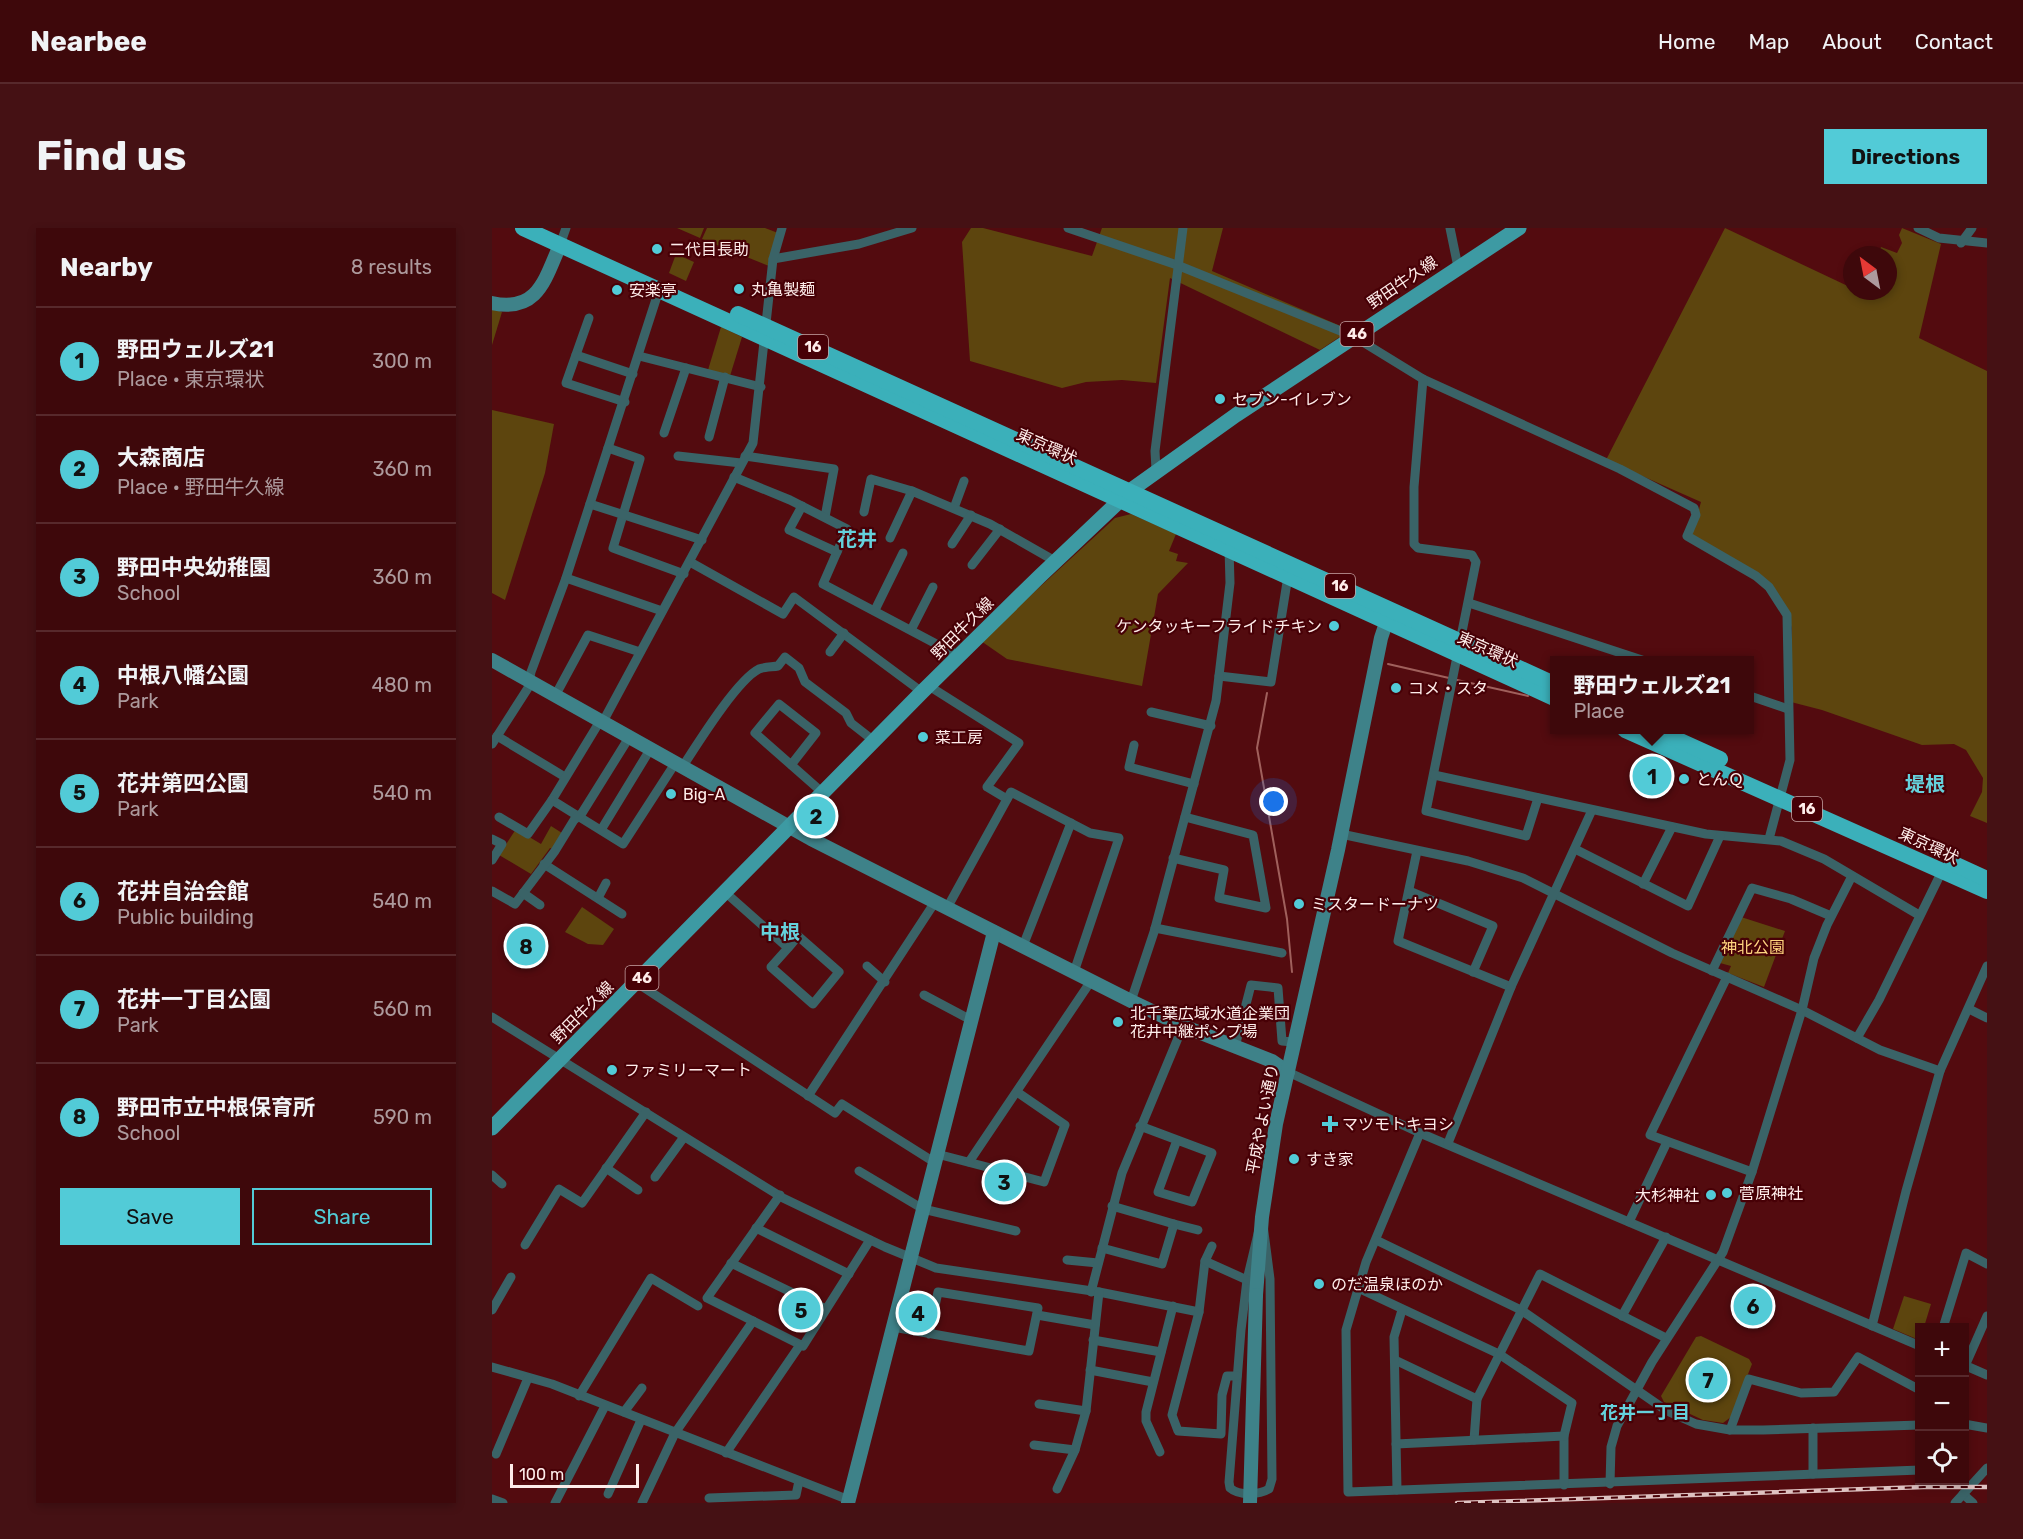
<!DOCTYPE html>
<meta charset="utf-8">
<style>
:root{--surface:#3e080b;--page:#451114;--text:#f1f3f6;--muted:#ad9a9d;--line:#57292c;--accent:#52cbd7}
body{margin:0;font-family:Rubik,"Noto Sans JP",sans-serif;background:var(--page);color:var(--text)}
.controls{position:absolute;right:18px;bottom:18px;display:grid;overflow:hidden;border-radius:0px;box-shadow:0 3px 9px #0003}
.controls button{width:54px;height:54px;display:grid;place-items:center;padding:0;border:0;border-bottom:2px solid var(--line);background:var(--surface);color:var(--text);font:30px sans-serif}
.compass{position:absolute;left:1351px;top:18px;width:54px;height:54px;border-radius:50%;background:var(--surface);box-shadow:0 3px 9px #0003;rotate:328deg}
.scale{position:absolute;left:18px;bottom:15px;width:129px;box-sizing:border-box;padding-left:6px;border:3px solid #feecea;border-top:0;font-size:16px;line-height:21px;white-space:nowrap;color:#feecea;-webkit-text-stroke:4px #470006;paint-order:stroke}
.you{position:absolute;left:782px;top:574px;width:21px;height:21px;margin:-15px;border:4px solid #fff;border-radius:50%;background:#1a73e8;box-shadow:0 0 0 9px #1a73e833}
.badge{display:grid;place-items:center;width:39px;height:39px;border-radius:50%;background:var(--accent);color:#111;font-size:20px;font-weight:700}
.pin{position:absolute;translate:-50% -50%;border:3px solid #fff;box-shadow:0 2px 6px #0006}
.popup{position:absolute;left:1058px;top:428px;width:204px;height:78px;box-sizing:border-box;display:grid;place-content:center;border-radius:0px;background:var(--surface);filter:drop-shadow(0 2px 4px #0005);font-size:20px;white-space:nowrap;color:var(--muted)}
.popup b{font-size:22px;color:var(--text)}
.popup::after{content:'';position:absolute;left:50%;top:100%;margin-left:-12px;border:12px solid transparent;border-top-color:var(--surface)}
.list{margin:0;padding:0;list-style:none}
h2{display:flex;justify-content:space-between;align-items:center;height:78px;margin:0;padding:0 24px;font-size:26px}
h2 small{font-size:20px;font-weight:400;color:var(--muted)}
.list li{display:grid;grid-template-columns:39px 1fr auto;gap:18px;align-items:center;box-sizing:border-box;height:108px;padding:0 24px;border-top:2px solid var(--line)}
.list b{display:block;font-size:22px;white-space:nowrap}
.list p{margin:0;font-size:20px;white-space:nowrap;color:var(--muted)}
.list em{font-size:20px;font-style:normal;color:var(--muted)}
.actions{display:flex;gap:12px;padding:18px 24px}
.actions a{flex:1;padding:14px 0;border:2px solid var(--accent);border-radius:0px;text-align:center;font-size:21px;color:var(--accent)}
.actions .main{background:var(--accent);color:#111}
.icon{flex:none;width:33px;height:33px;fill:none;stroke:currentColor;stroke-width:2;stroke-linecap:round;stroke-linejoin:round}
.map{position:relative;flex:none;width:1495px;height:1275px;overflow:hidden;border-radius:0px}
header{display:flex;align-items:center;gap:36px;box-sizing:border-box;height:84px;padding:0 30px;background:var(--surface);border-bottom:2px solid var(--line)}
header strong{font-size:28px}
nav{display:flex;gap:33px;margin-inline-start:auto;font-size:21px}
.intro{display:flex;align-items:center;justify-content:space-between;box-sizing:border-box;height:144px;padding:0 36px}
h1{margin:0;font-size:42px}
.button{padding:15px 27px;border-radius:0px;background:var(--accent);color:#111;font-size:21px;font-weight:700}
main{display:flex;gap:36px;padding:0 36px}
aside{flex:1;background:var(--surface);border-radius:0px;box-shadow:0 3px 9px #0003}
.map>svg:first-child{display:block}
.green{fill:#5d450e}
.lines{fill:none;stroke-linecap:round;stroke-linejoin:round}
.stream{stroke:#a0605c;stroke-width:2}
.street{stroke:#3a6367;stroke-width:9}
.secondary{stroke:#3e8289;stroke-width:14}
.primary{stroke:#3d9aa3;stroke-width:15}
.highway{stroke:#3bb0ba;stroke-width:16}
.rail-casing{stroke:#dec2c1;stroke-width:4.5}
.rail{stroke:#470006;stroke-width:2;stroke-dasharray:7;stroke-linecap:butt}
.secondary-bridge{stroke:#3e8289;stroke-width:14}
.poi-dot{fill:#52cbd7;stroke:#470006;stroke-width:2}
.labels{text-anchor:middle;stroke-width:4.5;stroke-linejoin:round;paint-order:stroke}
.shield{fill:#470006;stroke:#c7a5a6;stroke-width:1.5}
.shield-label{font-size:15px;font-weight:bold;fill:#feecea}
.poi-label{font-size:16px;fill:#feecea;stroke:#470006;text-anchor:start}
.street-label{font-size:16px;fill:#feecea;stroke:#470006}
.park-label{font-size:16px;fill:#ffd47f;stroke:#470006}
.neighbourhood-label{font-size:18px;font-weight:bold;fill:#65d1dc;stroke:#470006}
.quarter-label{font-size:20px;font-weight:bold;fill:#65d1dc;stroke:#470006}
</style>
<header>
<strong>Nearbee</strong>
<nav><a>Home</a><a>Map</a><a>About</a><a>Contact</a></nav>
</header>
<div class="intro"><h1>Find us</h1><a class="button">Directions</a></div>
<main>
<aside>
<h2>Nearby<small>8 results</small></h2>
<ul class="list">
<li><span class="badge">1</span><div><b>野田ウェルズ21</b><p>Place · 東京環状</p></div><em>300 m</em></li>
<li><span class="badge">2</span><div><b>大森商店</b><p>Place · 野田牛久線</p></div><em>360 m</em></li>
<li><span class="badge">3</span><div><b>野田中央幼稚園</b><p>School</p></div><em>360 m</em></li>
<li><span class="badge">4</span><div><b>中根八幡公園</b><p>Park</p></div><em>480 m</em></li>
<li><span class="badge">5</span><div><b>花井第四公園</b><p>Park</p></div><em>540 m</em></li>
<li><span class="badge">6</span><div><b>花井自治会館</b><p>Public building</p></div><em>540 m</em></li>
<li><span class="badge">7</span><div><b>花井一丁目公園</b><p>Park</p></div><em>560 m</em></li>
<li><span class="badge">8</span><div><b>野田市立中根保育所</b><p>School</p></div><em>590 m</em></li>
</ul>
<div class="actions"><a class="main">Save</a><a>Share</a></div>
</aside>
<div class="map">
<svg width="1495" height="1275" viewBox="0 0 1495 1275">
<rect width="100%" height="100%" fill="#530b0f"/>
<g class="green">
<polygon points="185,0 212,0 208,10"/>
<polygon points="215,0 273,0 286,5 277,38 210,11"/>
<polygon points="479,0 491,0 600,28 610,0 731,0 720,43 858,102 828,122 678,50 664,155 630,152 594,154 570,160 478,133 470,14"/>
<polygon points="1233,0 1360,60 1360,63 1396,63 1396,27 1386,27 1389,19 1405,25 1410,15 1407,7 1410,0 1449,16 1427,110 1495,143 1495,595 1478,588 1490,564 1491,550 1474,522 1462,516 1430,517 1330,482 1299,474 1300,400 1288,369 1200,307 1209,274 1114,232"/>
<polygon points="184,26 202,34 194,53 177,45"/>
<polygon points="0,81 10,84 0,117"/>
<polygon points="229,99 250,109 238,148 216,142"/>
<polygon points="0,182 62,196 53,245 13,372 0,365"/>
<polygon points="639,286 684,306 677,323 686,326 684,333 696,335 666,366 650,458 515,431 489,413 623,290"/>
<polygon points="59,598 70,605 61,621 58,620 39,646 7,627 24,601 49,616"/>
<polygon points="90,679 122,701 111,717 96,716 73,704"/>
<polygon points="1249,689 1293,703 1272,759 1236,745 1239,738 1228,735"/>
<polygon points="297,1067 327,1081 328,1085 321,1096 290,1082"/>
<polygon points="1412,1068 1439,1076 1432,1099 1428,1100 1427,1112 1401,1101"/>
<polygon points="417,1069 440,1074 436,1098 410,1097"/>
<polygon points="1209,1108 1257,1131 1260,1136 1239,1189 1231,1195 1211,1192 1172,1174 1169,1168 1204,1109"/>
</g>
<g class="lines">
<g class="stream">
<polyline points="896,436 957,450"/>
<polyline points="965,452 1036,468"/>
<polyline points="775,465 765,520 795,691 800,744"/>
</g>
<g class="street">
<polyline points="576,0 685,37 861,108 931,151 1128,241 1202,280 1204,287 1195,308 1264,348 1277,359 1295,387 1298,532 1277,611"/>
<polyline points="958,0 966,39"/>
<polyline points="1426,0 1447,10 1495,15"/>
<polyline points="1469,15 1480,0"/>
<polyline points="68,17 74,0"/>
<polyline points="281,31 367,16 420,0"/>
<polyline points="97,90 74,155 133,174"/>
<polyline points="84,127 141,146"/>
<polyline points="147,128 269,159"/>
<polyline points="931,151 922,259 922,316 926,320 980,327 984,334 934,583 1034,608 1046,570"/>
<polyline points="172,205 194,140"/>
<polyline points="217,209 233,149"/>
<polyline points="116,220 148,231 121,320 192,346"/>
<polyline points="186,228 249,235"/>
<polyline points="253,228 342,241 333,289"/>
<polyline points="664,242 663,223 691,0"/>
<polyline points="242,249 298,272 355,301 331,356 467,428"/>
<polyline points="98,276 210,312"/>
<polyline points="310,278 297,302 345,324"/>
<polyline points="462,280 472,253"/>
<polyline points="372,284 379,251 420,263"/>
<polyline points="398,310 420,263 498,296 563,333"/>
<polyline points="460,316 479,287"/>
<polyline points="198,334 291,386 302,369 430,464"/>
<polyline points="480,337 508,301"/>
<polyline points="74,350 170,383"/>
<polyline points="977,375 1150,432"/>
<polyline points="383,382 411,325"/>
<polyline points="419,402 441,359"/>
<polyline points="338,424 352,405"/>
<polyline points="727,448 779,454 796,348"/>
<polyline points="437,458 527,515 495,559 515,571"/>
<polyline points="63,468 96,407 148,424"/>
<polyline points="1258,468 1296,481"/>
<polyline points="659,484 719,498"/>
<polyline points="5,508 73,549"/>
<polyline points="0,516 36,460 39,444 74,350 167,62"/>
<polyline points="642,517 637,539 702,556"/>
<polyline points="184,534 131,616 60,572 105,498 114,488 261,215 281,31 290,0"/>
<polyline points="299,537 324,505 287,476 263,505 331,565"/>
<path d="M 191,538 C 206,515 245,452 267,441 C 272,439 281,439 286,438 L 293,429 L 307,440 L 313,454 L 354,485 L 359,495 L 382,513"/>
<polyline points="942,547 1214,606 1289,613 1332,631 1427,687"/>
<polyline points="7,589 36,606 60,572"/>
<polyline points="109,602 159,520"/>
<polyline points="849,606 976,633 1031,650 1180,725 1310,782 1388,822 1448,843"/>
<polyline points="0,611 10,616 0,632"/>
<polyline points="1083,621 1196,678 1228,608"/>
<polyline points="925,623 906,713 1019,759"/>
<polyline points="681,630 732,642 727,670 774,680 761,607 693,589"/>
<polyline points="52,636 130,686"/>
<polyline points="1151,656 1180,599"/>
<polyline points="0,663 23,676 63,623 82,592 90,585 138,508"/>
<polyline points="917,663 1001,698 981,744"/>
<polyline points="31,665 48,677"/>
<polyline points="234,665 296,720 306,708 347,744 321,776 279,739 296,720"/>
<polyline points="106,670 114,655"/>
<polyline points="455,680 519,564 598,605 627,610 582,744"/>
<polyline points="663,700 790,725"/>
<polyline points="531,718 579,595"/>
<polyline points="375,738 393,754"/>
<polyline points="1220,743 1260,660 1299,671 1339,688"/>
<polyline points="1235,749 1158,907 1260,944"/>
<polyline points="145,755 343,885 350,876 442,934"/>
<polyline points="432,767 479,792"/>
<polyline points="639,773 662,704 724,473 738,355 737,320"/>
<polyline points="1477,781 1495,790"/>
<polyline points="0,789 291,970 393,1019 444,1040 607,1064 707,1084"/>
<polyline points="1365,810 1387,772 1450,643"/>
<polyline points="743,819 759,757 786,760 790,813 801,814"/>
<polyline points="796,844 928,905 1428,1118"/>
<polyline points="316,868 443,674"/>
<polyline points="648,898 720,925 700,974 666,964 685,912"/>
<polyline points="928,905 874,1034 854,1102 856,1264 1428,1242"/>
<polyline points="956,915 1019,759 1100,582"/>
<polyline points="445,926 552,954 573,897 525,864"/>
<polyline points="477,934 599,753"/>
<polyline points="114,940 146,962"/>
<polyline points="367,943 431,981 524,1003"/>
<polyline points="0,947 10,956"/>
<polyline points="163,949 192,909"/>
<polyline points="288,967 215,1070 311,1118 378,1012"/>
<path d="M 770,989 L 778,1051 L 780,1251 L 777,1261 C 767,1267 747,1268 738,1260 L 737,1254 L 749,1102 L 755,1052 Z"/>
<polyline points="1137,994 1175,914"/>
<polyline points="682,996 706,1002"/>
<polyline points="264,1000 357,1046"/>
<polyline points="884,1012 1029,1082 1175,1183 1204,1196 1238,1202 1271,1202 1428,1197"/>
<polyline points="33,1017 67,961 90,975 154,884"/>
<polyline points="720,1018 713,1033 707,1084 680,1187 686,1203 729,1206 730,1167 735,1148 745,1148"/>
<polyline points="610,1020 670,1036 682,996 620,978"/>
<polyline points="575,1032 606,1035"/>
<polyline points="713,1033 755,1052"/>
<polyline points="239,1035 334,1081"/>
<polyline points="866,1060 1007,1126 1080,1175 1072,1208 1072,1257"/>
<polyline points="599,1064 630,945 691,798"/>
<polyline points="0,1082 19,1049"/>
<polyline points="545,1087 603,1097"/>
<polyline points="1130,1088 1174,1009"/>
<polyline points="1380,1098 1414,963 1448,843 1495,738"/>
<polyline points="401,1099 537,1123 546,1080 446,1064 437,1106"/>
<polyline points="1451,1100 1474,1025 1495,1036"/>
<polyline points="601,1112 669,1124"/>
<polyline points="903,1132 985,1171"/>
<polyline points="1472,1137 1495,1147"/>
<polyline points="1473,1138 1495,1088"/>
<polyline points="0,1139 60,1156 357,1272"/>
<polyline points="598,1142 661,1154"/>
<polyline points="87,1168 159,1050 206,1078"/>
<polyline points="547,1176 594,1183"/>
<polyline points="132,1184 150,1160"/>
<polyline points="1472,1196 1495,1200"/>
<polyline points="1321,1200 1321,1246"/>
<polyline points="1238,1202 1257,1151 1309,1165 1342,1164 1366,1129 1428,1162"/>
<polyline points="982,1212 985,1171 1048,1046 1174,1110"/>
<polyline points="904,1216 1072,1208"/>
<polyline points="542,1217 583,1222"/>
<polyline points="668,1224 654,1193 654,1184 681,1078"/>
<polyline points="234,1225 308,1117"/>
<polyline points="4,1226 36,1150"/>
<polyline points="1118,1256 1119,1219 1125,1198 1160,1134 1231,1024 1260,944 1310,782 1322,730 1335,697 1360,648"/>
<polyline points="565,1261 583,1222 594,1183 607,1064"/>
<polyline points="905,1262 902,1109 910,1082"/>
<polyline points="116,1266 149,1192"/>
<polyline points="1471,1266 1481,1275"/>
<polyline points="217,1270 304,1267 307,1253"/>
<polyline points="0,1271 11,1275"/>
<polyline points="63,1275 113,1178"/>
<polyline points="150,1275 183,1205 261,1093"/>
<polyline points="1463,1275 1495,1240"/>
</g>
<g class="secondary">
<path d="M 0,75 C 46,85 53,51 68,17"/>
<polyline points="0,432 319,611 639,773 691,798 780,833 796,844"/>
<polyline points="764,1067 770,989 784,896 846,622 889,410 897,386"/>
<polyline points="356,1275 502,704"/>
</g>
<polyline class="primary" points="0,900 430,464 548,348 639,262 744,187 1027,0"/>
<g class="highway">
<polyline points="31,0 1062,470"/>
<polyline points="246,86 1062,456"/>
<polyline points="1133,502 1495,663"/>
<polyline points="1164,502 1228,531"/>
<polyline points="1460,635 1495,651"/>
</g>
<g class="rail-casing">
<polyline id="rail" points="965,1275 1432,1259 1495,1259"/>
</g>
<use href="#rail" class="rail"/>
<polyline class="secondary-bridge" points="758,1275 764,1067"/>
</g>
<g class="poi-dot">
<circle cx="165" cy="21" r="6"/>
<circle cx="247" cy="61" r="6"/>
<circle cx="125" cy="62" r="6"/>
<circle cx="728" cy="171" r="6"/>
<circle cx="842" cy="398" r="6"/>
<circle cx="904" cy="460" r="6"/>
<circle cx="431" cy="509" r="6"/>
<circle cx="1192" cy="551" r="6"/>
<circle cx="179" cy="566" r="6"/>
<circle cx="807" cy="676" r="6"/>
<circle cx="626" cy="794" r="6"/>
<circle cx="120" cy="842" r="6"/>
<path d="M835 887h6v6h6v6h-6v6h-6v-6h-6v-6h6z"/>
<circle cx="802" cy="931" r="6"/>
<circle cx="1235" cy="965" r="6"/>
<circle cx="1219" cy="967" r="6"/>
<circle cx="827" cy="1056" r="6"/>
</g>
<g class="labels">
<g class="shield">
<rect x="848.5" y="94" width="33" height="24" rx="4.5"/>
<rect x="306" y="107" width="30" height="24" rx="4.5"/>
<rect x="833" y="346" width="30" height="24" rx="4.5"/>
<rect x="1300" y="569" width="30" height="24" rx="4.5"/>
<rect x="133.5" y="738" width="33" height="24" rx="4.5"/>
</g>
<g class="shield-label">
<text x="865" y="111">46</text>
<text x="321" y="124">16</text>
<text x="848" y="363">16</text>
<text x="1315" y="586">16</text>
<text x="150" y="755">46</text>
</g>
<g class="poi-label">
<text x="177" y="27">二代目長助</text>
<text x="259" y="67">丸亀製麺</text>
<text x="137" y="68">安楽亭</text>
<text x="740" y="177">セブン-イレブン</text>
<text x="830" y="404" text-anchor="end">ケンタッキーフライドチキン</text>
<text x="916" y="466">コメ・スタ</text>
<text x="443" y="515">菜工房</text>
<text x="1204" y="557">とんＱ</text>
<text x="191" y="572">Big-A</text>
<text x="819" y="682">ミスタードーナツ</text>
<text x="638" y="791">北千葉広域水道企業団<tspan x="638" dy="18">花井中継ポンプ場</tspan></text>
<text x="132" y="848">ファミリーマート</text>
<text x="850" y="902">マツモトキヨシ</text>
<text x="814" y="937">すき家</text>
<text x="1247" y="971">菅原神社</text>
<text x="1207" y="973" text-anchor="end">大杉神社</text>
<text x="839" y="1062">のだ温泉ほのか</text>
</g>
<g class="street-label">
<text transform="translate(910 54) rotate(-34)" y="6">野田牛久線</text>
<text transform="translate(555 218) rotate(24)" y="6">東京環状</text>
<text transform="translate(470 400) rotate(-45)" y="6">野田牛久線</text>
<text transform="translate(996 421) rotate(24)" y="6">東京環状</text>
<text transform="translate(1437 617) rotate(25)" y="6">東京環状</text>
<text transform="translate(90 784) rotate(-45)" y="6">野田牛久線</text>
<text transform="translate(770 891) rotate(-79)" y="6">平成やよい通り</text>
</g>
<g class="park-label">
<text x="1261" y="725">神北公園</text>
</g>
<g class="neighbourhood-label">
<text x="1153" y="1191">花井一丁目</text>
</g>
<g class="quarter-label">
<text x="365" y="318">花井</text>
<text x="1433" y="563">堤根</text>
<text x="288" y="711">中根</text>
</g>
</g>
</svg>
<div class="controls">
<button>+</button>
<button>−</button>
<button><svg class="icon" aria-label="locate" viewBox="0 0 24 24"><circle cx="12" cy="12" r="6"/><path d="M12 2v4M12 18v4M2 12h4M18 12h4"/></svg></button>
</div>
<svg class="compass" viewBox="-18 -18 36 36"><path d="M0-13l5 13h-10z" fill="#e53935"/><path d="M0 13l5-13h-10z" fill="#ad9a9d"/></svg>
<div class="scale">100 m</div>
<div class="you"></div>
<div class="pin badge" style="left:1160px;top:548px">1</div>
<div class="popup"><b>野田ウェルズ21</b>Place</div>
<div class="pin badge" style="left:324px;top:588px">2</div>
<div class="pin badge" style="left:512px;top:954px">3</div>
<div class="pin badge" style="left:426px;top:1085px">4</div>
<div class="pin badge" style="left:309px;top:1082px">5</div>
<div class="pin badge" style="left:1261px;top:1078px">6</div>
<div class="pin badge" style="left:1216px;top:1152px">7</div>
<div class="pin badge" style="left:34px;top:718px">8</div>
</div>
</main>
